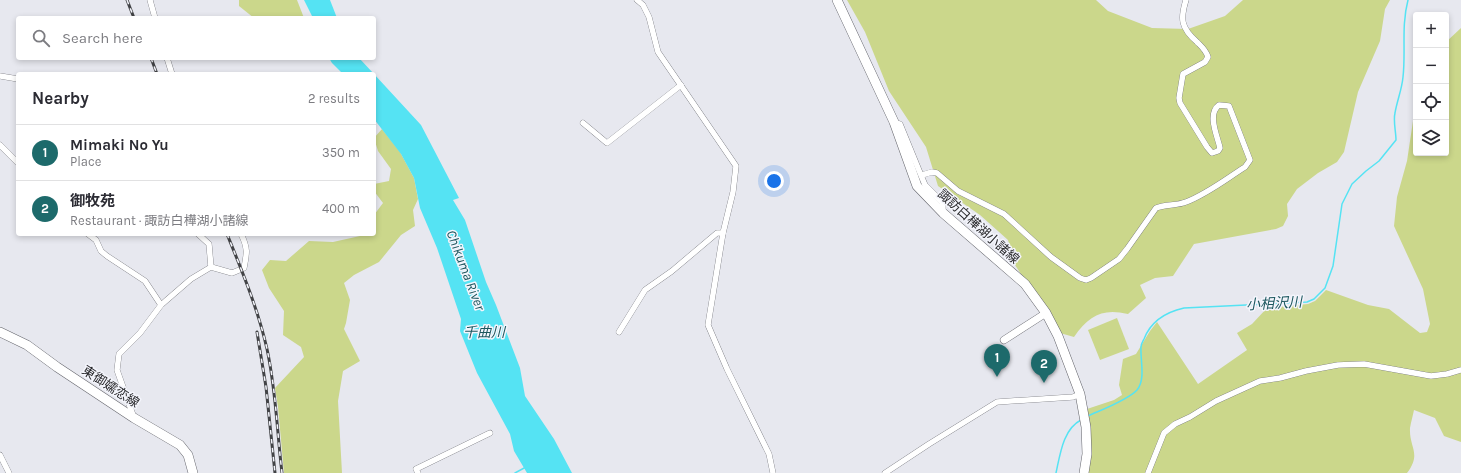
<!DOCTYPE html>
<meta charset="utf-8">
<style>
:root{--surface:#fff;--page:#f2f2f3;--text:#2b2b33;--muted:#7c7c81;--line:#e1e1e2;--accent:#1d6a6b}
body{margin:0;font-family:Karla,"Noto Sans JP",sans-serif;background:var(--page);color:var(--text)}
.controls{position:absolute;right:12px;top:12px;display:grid;overflow:hidden;border-radius:4px;box-shadow:0 2px 6px #0003}
.controls button{width:36px;height:36px;display:grid;place-items:center;padding:0;border:0;border-bottom:1px solid var(--line);background:var(--surface);color:var(--text);font:20px sans-serif}
.you{position:absolute;left:774px;top:181px;width:14px;height:14px;margin:-10px;border:3px solid #fff;border-radius:50%;background:#1a73e8;box-shadow:0 0 0 6px #1a73e833}
.badge{display:grid;place-items:center;width:26px;height:26px;border-radius:50%;background:var(--accent);color:#fff;font-size:13px;font-weight:700}
.pin{position:absolute;translate:-50% -33px;filter:drop-shadow(0 1px 2px #0008)}
.pin::after{content:'';position:absolute;top:21px;width:14px;height:12px;background:inherit;clip-path:polygon(0 0,100% 0,50% 100%)}
.list{margin:0;padding:0;list-style:none}
h2{display:flex;justify-content:space-between;align-items:center;height:52px;margin:0;padding:0 16px;font-size:17px}
h2 small{font-size:13px;font-weight:400;color:var(--muted)}
.list li{display:grid;grid-template-columns:26px 1fr auto;gap:12px;align-items:center;box-sizing:border-box;height:56px;padding:0 16px;border-top:1px solid var(--line)}
.list b{display:block;font-size:15px;white-space:nowrap}
.list p{margin:0;font-size:13px;white-space:nowrap;color:var(--muted)}
.list em{font-size:13px;font-style:normal;color:var(--muted)}
.icon{flex:none;width:22px;height:22px;fill:none;stroke:currentColor;stroke-width:2;stroke-linecap:round;stroke-linejoin:round}
.map{position:relative;flex:none;width:1461px;height:473px;overflow:hidden}
.search{position:absolute;background:var(--surface);box-shadow:0 2px 6px #0003;left:16px;top:16px;width:360px;height:44px;display:flex;align-items:center;gap:10px;box-sizing:border-box;padding:0 14px;border-radius:4px;color:var(--muted);font-size:15px}
.panel{position:absolute;background:var(--surface);box-shadow:0 2px 6px #0003;left:16px;top:72px;width:360px;height:164px;border-radius:4px}
.map>svg:first-child{display:block}
.green{fill:#cbd78b}
.water{fill:#55e3f3}
.lines{fill:none;stroke-linecap:round;stroke-linejoin:round}
.stream{stroke:#55e3f3;stroke-width:1.5}
.minor-casing{stroke:#63646b;stroke-width:6}
.tertiary-casing{stroke:#63646b;stroke-width:8}
.primary-casing{stroke:#63646b;stroke-width:10}
.minor{stroke:#fff;stroke-width:5.5}
.tertiary{stroke:#fff;stroke-width:7}
.primary{stroke:#fff;stroke-width:9}
.rail-casing{stroke:#424346;stroke-width:3}
.rail{stroke:#f4f5fc;stroke-width:1.5;stroke-dasharray:4.5;stroke-linecap:butt}
.labels{text-anchor:middle;stroke-width:3;stroke-linejoin:round;paint-order:stroke}
.street-label{font-size:13px;fill:#28282b;stroke:#f4f5fc}
.water-label{font-size:14px;font-style:italic;fill:#1c575e;stroke:#f4f5fc}
</style>
<div class="map">
<svg width="1461" height="473" viewBox="0 0 1461 473">
<rect width="100%" height="100%" fill="#e7e8ef"/>
<g class="green">
<polygon points="239,0 297,0 304,18 254,18 239,6"/>
<path d="M 847,0 L 1096,0 L 1108,11 L 1152,28 L 1188,29 L 1225,16 L 1243,0 L 1390,0 L 1385,9 L 1380,41 L 1358,92 L 1344,152 L 1337,162 L 1318,173 L 1297,189 L 1287,204 L 1288,216 L 1283,226 L 1276,229 L 1194,244 L 1173,276 L 1155,278 L 1140,285 L 1146,298 L 1128,314 C 1103,308 1089,315 1074,337 L 1060,333 L 1015,265 L 1008,240 L 980,215 L 938,186 L 926,147 L 889,91 L 865,32 Z"/>
<path d="M 1461,28 L 1461,442 L 1444,436 L 1435,418 L 1414,410 C 1413,415 1411,422 1410,428 C 1409,448 1422,453 1407,473 L 1087,473 L 1087,409 L 1114,400 L 1122,395 L 1119,385 L 1123,359 L 1136,354 L 1150,331 L 1157,322 L 1198,384 L 1247,350 L 1237,333 L 1252,324 L 1267,308 L 1308,304 L 1315,301 L 1326,290 L 1368,305 L 1389,309 L 1420,333 L 1427,332 L 1430,324 L 1423,289 L 1394,226 L 1397,197 L 1407,161 L 1416,101 L 1416,153 L 1446,153 L 1446,42 Z"/>
<polygon points="382,129 400,152 414,178 418,199 413,210 415,226 401,235 379,262 354,275 344,283 350,300 346,323 344,329 360,361 343,371 338,401 342,473 284,473 278,407 275,388 304,357 301,347 283,335 284,311 269,288 262,270 270,260 286,261 309,241 333,242 360,236 361,234 374,234 374,215 383,203 374,191 374,184 389,181 391,169 378,151 374,138"/>
<polygon points="1117,318 1129,349 1100,360 1088,330"/>
</g>
<g class="water">
<polygon points="304,0 330,0 337,18 313,18"/>
<polygon points="329,58 359,58 374,74 343,74 332,63"/>
<polygon points="374,74 421,125 459,198 453,200 465,220 486,282 496,305 520,368 525,396 554,439 572,473 527,473 514,451 510,434 477,373 460,331 461,319 437,248 420,208 414,178 401,154 374,119"/>
</g>
<g class="lines">
<g class="stream">
<path d="M 1088,416 C 1101,410 1128,400 1137,390 C 1146,379 1140,360 1141,347 C 1141,344 1143,341 1144,339 C 1151,321 1166,312 1184,308 L 1307,302 L 1314,299 L 1325,288 L 1333,266 L 1342,204 L 1352,184 L 1366,171 L 1379,161 L 1396,140 C 1396,132 1393,121 1395,113 C 1397,101 1402,89 1403,77 C 1406,50 1401,27 1408,0"/>
<polyline points="515,473 526,467"/>
<path d="M 1056,473 C 1060,455 1063,429 1081,420"/>
</g>
<g class="minor-casing">
<g id="minor">
<polyline points="150,0 155,18"/>
<polyline points="637,0 643,5 649,17 658,52 736,166 733,192 723,233 708,325 727,369 769,454 773,473"/>
<polyline points="167,58 172,74"/>
<polyline points="0,76 18,79"/>
<polyline points="894,122 900,124 925,185 942,202 943,206 943,213"/>
<polyline points="583,123 607,143 681,85"/>
<polyline points="0,145 18,163"/>
<path d="M 922,175 L 932,172 L 937,173 L 958,191 L 1004,214 L 1051,257 L 1080,278 L 1086,280 L 1091,278 L 1119,259 L 1127,249 L 1156,208 C 1166,204 1176,206 1186,202 C 1207,194 1226,179 1245,167 L 1250,160 L 1229,106 L 1219,105 C 1207,114 1217,135 1220,148 L 1218,151 L 1212,153 L 1207,147 L 1180,103 L 1179,98 L 1183,74 L 1205,62 L 1208,57 C 1206,50 1202,47 1197,42 C 1181,28 1180,19 1186,0"/>
<polyline points="88,234 96,240 101,251 107,256 145,281 161,305"/>
<polyline points="198,234 209,244 211,267"/>
<polyline points="619,332 645,290 672,271 717,233 723,233"/>
<path d="M 134,418 L 117,370 L 119,354 L 140,333 L 161,305 L 191,279 L 211,267 L 232,273 L 244,268 C 247,253 248,248 241,234"/>
<polyline points="0,455 9,473"/>
<polyline points="418,473 416,469 490,433"/>
<polyline points="885,473 929,444 997,402 1073,397 1080,394"/>
<polyline points="1148,473 1164,433 1175,424 1190,417 1216,401 1260,381 1280,378 1306,371 1338,365 1364,364 1431,376 1447,374 1461,370"/>
</g>
</g>
<g class="tertiary-casing">
<polyline id="tertiary" points="1004,340 1046,313"/>
</g>
<g class="primary-casing">
<g id="primary">
<polyline points="837,0 894,122 917,186 943,213 1025,284 1046,313 1058,336 1080,394 1086,427 1087,454 1084,473"/>
<polyline points="0,332 27,345 57,367 134,418 180,445 188,455 193,473"/>
</g>
</g>
<use href="#minor" class="minor"/>
<use href="#tertiary" class="tertiary"/>
<use href="#primary" class="primary"/>
<g class="rail-casing">
<g id="rail">
<polyline points="127,0 134,18"/>
<polyline points="151,58 157,74"/>
<path d="M 227,234 C 242,271 258,309 267,349 C 276,390 277,432 282,473"/>
<polyline points="257,332 266,387 275,473"/>
</g>
</g>
<use href="#rail" class="rail"/>
</g>
<g class="labels">
<g class="street-label">
<text transform="translate(979 226) rotate(42)" y="5">諏訪白樺湖小諸線</text>
<text transform="translate(111 386) rotate(33)" y="5">東御嬬恋線</text>
</g>
<g class="water-label">
<text transform="translate(466 270) rotate(69)" y="5">Chikuma River</text>
<text transform="translate(1274 303) rotate(-3)" y="5">小相沢川</text>
<text x="484" y="337">千曲川</text>
</g>
</g>
</svg>
<div class="controls">
<button>+</button>
<button>−</button>
<button><svg class="icon" aria-label="locate" viewBox="0 0 24 24"><circle cx="12" cy="12" r="6"/><path d="M12 2v4M12 18v4M2 12h4M18 12h4"/></svg></button>
<button><svg class="icon" aria-label="layers" viewBox="0 0 24 24"><path d="M12 4l9 5-9 5-9-5zM3 14l9 5 9-5"/></svg></button>
</div>
<div class="you"></div>
<div class="pin badge" style="left:997px;top:377px">1</div>
<div class="pin badge" style="left:1044px;top:383px">2</div>
<div class="search"><svg class="icon" aria-label="search" viewBox="0 0 24 24"><circle cx="10" cy="10" r="6"/><path d="M15 15l6 6"/></svg>Search here</div>
<section class="panel">
<h2>Nearby<small>2 results</small></h2>
<ul class="list">
<li><span class="badge">1</span><div><b>Mimaki No Yu</b><p>Place</p></div><em>350 m</em></li>
<li><span class="badge">2</span><div><b>御牧苑</b><p>Restaurant · 諏訪白樺湖小諸線</p></div><em>400 m</em></li>
</ul>
</section>
</div>
